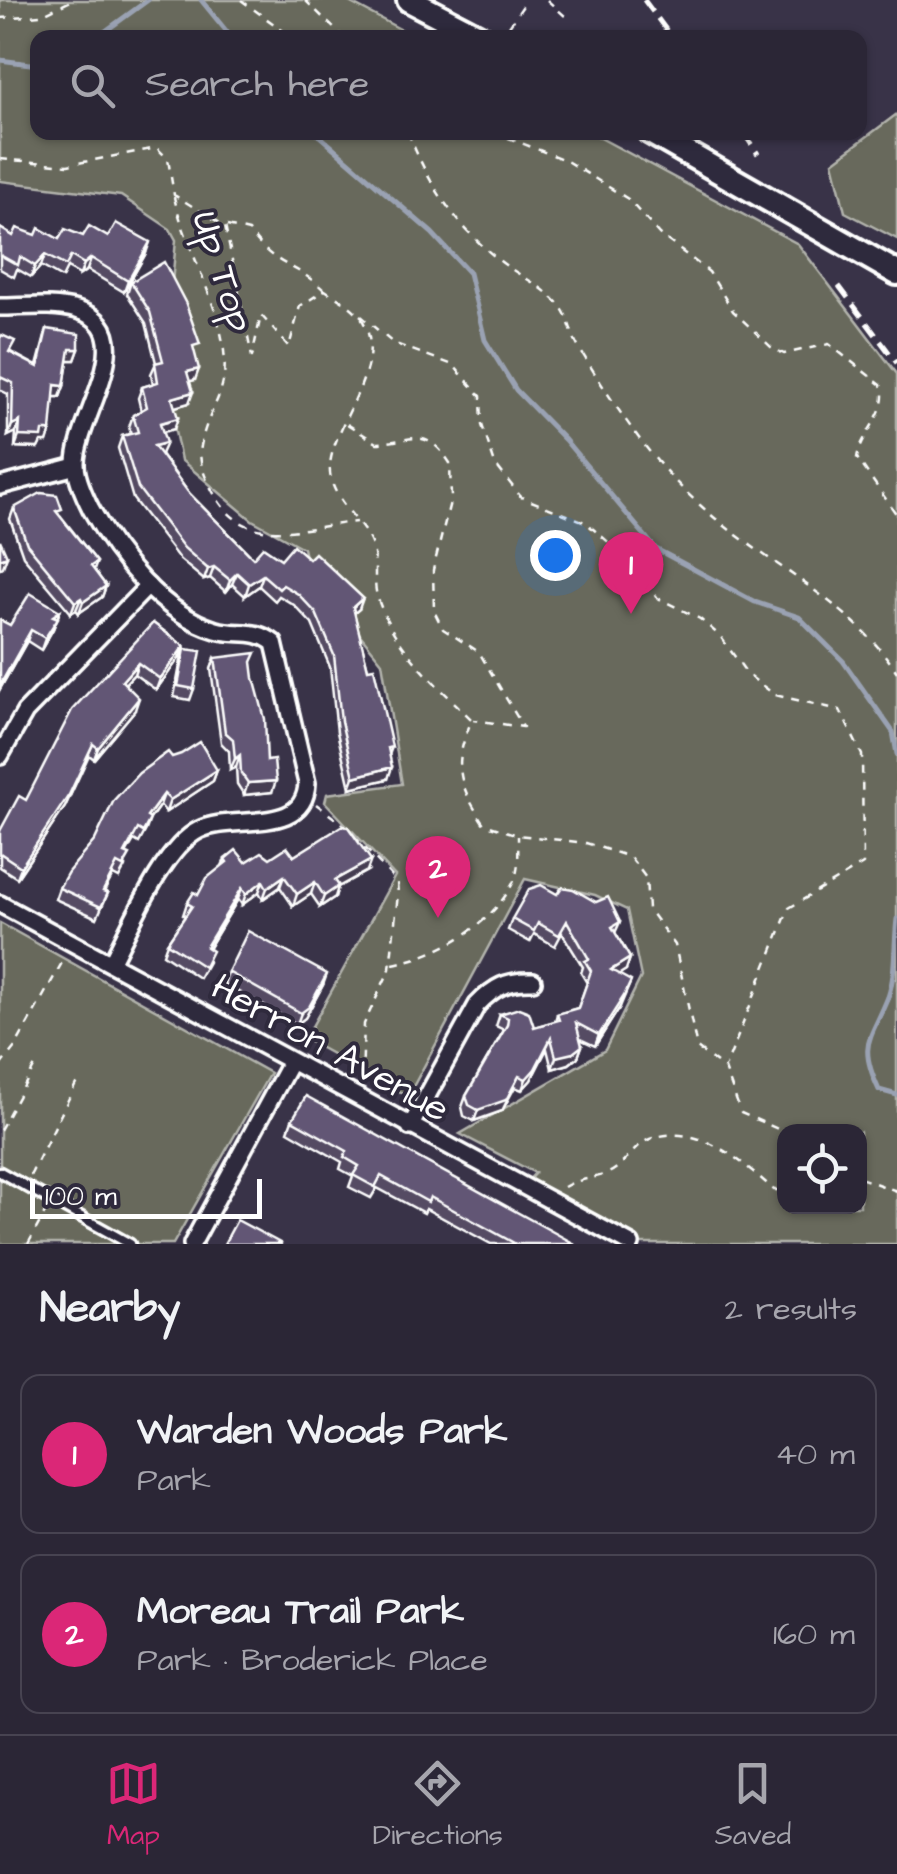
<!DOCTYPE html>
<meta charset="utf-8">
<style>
:root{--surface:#2b2636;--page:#332e3e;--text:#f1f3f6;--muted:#a6a5ad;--line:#474351;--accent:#db2777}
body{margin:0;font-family:"Architects Daughter",sans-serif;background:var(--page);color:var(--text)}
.controls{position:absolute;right:30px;bottom:30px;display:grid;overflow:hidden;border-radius:20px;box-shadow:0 2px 8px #0004}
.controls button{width:90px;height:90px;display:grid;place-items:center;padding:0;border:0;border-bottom:2px solid var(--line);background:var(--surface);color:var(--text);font:50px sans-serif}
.scale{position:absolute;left:30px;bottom:25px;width:232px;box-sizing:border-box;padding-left:10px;border:5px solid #fff;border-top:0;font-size:28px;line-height:35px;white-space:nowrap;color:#fff;-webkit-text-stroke:8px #2f2a3d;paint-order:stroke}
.you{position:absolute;left:555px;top:555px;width:35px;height:35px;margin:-25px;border:8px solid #fff;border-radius:50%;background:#1a73e8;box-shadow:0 0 0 15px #1a73e833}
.badge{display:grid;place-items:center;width:65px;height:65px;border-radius:50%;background:var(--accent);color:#fff;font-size:32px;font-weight:700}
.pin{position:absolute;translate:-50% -82px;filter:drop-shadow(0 2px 5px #0008)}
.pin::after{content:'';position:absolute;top:52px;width:35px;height:30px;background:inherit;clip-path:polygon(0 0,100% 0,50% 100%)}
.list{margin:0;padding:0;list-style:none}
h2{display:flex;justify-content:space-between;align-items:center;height:130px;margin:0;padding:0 40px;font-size:42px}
h2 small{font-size:32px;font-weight:400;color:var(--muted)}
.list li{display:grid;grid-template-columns:65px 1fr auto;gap:30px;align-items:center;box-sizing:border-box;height:160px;margin:0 20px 20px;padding:0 20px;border:2px solid var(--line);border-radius:20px}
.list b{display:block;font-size:38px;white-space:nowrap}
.list p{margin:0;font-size:32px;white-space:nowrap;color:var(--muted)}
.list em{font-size:32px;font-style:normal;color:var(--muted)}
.icon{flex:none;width:55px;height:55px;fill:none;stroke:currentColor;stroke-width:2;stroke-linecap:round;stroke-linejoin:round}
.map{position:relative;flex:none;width:897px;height:1244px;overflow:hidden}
.search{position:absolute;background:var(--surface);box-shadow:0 2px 8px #0004;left:30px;right:30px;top:30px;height:110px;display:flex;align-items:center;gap:25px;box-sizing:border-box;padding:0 35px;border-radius:20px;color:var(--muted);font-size:38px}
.sheet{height:490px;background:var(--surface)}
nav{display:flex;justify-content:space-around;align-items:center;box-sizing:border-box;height:140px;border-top:2px solid var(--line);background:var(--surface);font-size:28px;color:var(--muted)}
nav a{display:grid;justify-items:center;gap:5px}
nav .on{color:var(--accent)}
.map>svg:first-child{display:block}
.green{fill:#67695b;stroke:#b3b4ad;stroke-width:2.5;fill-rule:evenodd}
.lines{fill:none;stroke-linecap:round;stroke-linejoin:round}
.stream{stroke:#9aa2b3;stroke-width:5}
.service-casing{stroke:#fff;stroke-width:15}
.minor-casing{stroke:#fff;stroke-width:22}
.secondary-casing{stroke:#fff;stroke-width:30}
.path{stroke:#fff;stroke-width:2.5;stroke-dasharray:8 8;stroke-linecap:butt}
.service{stroke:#2f2a3d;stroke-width:8}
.minor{stroke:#2f2a3d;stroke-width:15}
.secondary{stroke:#2f2a3d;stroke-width:22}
.rail{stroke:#fff;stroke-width:5;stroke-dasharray:15 8;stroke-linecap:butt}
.wall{fill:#544b64;stroke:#fff;stroke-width:2.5}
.shaded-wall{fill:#453d51;stroke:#fff;stroke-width:2.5}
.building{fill:#625774;stroke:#fff;stroke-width:2.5}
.labels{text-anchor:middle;stroke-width:8;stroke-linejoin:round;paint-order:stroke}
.street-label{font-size:38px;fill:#fff;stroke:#2f2a3d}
</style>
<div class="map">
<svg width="897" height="1244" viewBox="0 0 897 1244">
<rect width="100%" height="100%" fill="#393348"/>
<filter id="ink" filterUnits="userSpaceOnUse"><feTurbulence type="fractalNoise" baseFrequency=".01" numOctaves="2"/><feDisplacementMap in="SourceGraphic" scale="20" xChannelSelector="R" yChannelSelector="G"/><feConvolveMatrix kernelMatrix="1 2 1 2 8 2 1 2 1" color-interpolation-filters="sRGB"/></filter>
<g filter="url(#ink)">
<g class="green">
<path d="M 0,0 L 345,0 L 415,37 L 38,38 L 38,132 L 591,133 L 798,244 L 897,374 L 897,1244 L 640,1244 L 524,1185 L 535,1173 L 460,1134 L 605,1050 L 641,977 L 627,910 L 595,895 L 525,879 L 408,1096 L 305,1039 L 395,876 L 325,802 L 327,794 L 402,784 L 382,662 L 308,570 L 303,548 L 252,520 L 181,460 L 173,422 L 171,295 L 176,240 L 170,229 L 121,196 L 0,181 ZM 784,1132 L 860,1132 L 860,1206 L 784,1206 Z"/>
<polygon points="897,114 897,239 845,212 833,162"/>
<polygon points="0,923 270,1073 173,1244 0,1244"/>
</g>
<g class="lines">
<g class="stream">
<polyline points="201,0 232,38"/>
<polyline points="96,38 148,0"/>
<polyline points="0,60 38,65"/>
<polyline points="315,132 432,233 469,273 485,340 516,390 565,440 656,549 755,602 799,617 843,661 893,732 897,754"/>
<path d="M 897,919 C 894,943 896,975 888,997 C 871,1040 857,1043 879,1090 L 897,1095"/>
</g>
<g class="service-casing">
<polyline id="service" points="0,1172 130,1244"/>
</g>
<g class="minor-casing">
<g id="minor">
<path d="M 0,307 C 24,307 54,303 77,310 C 147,331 74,419 76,466 C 77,480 85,497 91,509 C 117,556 162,614 216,630 C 238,636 255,628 274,643 L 307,783 C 305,837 232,813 199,830 C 163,848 130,928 111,963"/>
<polyline points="0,486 76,466"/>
<polyline points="0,756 25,712 148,586"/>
<polyline points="0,904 631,1244"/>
<path d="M 410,1127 L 477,1005 C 494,987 507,980 533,981"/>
<polyline points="192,1244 290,1063"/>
</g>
</g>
<g class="secondary-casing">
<g id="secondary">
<polyline points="409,0 482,38"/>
<polyline points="650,132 897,273"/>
</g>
</g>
<g class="path">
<polyline points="241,0 293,38"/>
<polyline points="305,0 344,38"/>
<polyline points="547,0 566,17"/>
<polyline points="0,18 41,15 73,0"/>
<polyline points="509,26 527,0"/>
<path d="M 408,132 C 426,180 454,223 494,256 C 515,275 543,284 561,307 C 570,319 571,336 579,348 C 614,405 650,461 700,505 C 764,564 848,598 897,672"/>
<path d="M 493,132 L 565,160 L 628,199 L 659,234 L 709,272 L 733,311 L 772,348 L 784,354 L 829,344 L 881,385 C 891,410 861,433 857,458 L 897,515"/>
<path d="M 0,159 L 68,165 L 157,148 L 168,159 L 174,195 L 225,226 L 252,357 L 261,315 L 289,347 L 300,306 L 325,290 C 335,297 349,304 357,313 C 396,357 334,420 330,465 C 327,498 362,518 372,546 C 378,562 372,583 378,599 C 395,650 436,683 472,720 C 452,764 458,784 484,824 L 518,835 L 586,843 L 630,857 L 646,878 L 648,909 L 675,945 L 697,1048 L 725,1069 L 741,1113 L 785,1132"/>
<path d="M 174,197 C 186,248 219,303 224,351 C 229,396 207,408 201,446 C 198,462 205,477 212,490 C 244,552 299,527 356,522"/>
<path d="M 227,226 L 249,231 C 275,268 293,261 324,290"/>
<polyline points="360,315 393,343 453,365 481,396 482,425 495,464 521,497 585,522 639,568 656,597 700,619 720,636 748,675 775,695 840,710 862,755 863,864 789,908 726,1066"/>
<path d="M 347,424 L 377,443 C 411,441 426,426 450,463 L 451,498 L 433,570 L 434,611 L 443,629 L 479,652 L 523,727 L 473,720"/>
<polyline points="316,804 345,826"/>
<polyline points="354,836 397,882 398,894 390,969 364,1024 362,1080"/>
<path d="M 393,964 C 439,955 490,927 513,883 C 520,869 518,851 518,836"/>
<polyline points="0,1066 15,1047 64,959"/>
<polyline points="0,1130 36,1064"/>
<polyline points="30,1176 79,1078"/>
<polyline points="860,1178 897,1191"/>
<path d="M 564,1187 C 579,1178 592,1180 608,1173 C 624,1167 634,1145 650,1139 C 697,1121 743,1162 774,1190 L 784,1190"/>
<polyline points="28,1244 46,1211"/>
</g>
<use href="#service" class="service"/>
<use href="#minor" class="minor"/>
<use href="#secondary" class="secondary"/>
<g class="rail">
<polyline points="644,0 672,38"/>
<polyline points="743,132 758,154"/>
<polyline points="839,286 897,363"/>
</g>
</g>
<g class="wall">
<polygon points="0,228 13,236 36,235 59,239 83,236 108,237 146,253 124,292 87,270 80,275 67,268 62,278 41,266 31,277 17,269 14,277 0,269"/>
<polygon points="131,282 195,356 195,380 190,381 189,403 175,407 174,429 162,432 161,454 188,492 253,558 359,609 354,613 368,669 392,747 389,755 388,779 350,788 337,732 330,667 312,624 294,605 279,596 275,601 259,586 245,596 232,584 226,592 210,578 204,580 180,560 133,499 118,448 122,436 131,434 129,427 133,415 141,411 138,398 142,387 153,384 151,374 156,363 146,323 127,294"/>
<polygon points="47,329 79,349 75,360 68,360 64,386 60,397 54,397 47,442 41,442 38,448 15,447 16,432 8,436 8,394 0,390 0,338 11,352 37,366"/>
<polygon points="14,508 60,515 97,562 94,570 106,586 102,597 79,613 76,610 71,613 23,556 10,519"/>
<polygon points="60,611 53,629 41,650 27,641 0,689 0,620 10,625"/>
<polygon points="153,623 184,646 180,657 156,690 134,674 125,684 135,710 94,759 89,755 65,807 17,878 0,867 0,831 26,800"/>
<polygon points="185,649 194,689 190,700 174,697 181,660"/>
<polygon points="215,658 267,761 272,792 244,795 237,784 236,767 230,770 229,751 221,743 211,669"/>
<polygon points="172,757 217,770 213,781 166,812 160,805 150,819 146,830 139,843 134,840 126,854 125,867 119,878 113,875 104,892 108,893 97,918 55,899 59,888"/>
<polygon points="294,856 367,871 338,887 335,897 320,907 311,894 293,906 280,887 263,899 259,892 242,905 238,899 208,949 208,962 199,978 163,954 167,943 185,916 183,915 187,903 198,895 222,866 225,859 246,862"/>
<polygon points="557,894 620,922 615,933 630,958 626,970 619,974 620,1007 595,1046 580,1039 582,1046 578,1057 569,1064 552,1069 547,1049 531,1080 522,1090 515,1087 502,1111 474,1121 464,1116 462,1107 466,1096 504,1030 496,1026 500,1014 534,1027 555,1021 557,1014 578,1008 587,983 581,973 583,967 562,933 555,946 534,934 530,942 508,930 512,919"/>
<polygon points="228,972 323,985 305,1018 297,1024 224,984"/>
<polygon points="292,1120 575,1244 491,1244 426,1209 424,1213 377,1188 371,1198 349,1187 353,1176 340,1169 342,1162 288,1131"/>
</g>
<g class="shaded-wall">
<polygon points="150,242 146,253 124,292 128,281"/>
<polygon points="45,255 41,266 31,277 35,266"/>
<polygon points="91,258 87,270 80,275 84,264"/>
<polygon points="70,349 79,349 75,360 66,360"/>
<polygon points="199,369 195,380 183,383 187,372"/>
<polygon points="55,385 64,386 60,397 51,397"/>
<polygon points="193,392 189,403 168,409 172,398"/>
<polygon points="178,418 174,429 156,434 160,423"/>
<polygon points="20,421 16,432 8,436 12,425"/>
<polygon points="43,431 51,431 47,442 41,442 38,448 15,447 19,436"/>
<polygon points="166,443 161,454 150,457 154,446"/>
<polygon points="7,556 3,567 0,569 0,559"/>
<polygon points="214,567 210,578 204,580 208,569"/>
<polygon points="237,573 232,584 226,592 230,580"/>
<polygon points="263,575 259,586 245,596 249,584"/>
<polygon points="106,586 102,597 79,613 83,602"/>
<polygon points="81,598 76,610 71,613 75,602"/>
<polygon points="363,598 359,609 349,618 353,607"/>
<polygon points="60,611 53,629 41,650 53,616"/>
<polygon points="31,630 27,641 0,689 0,685"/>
<polygon points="184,646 180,657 156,690 160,679"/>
<polygon points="138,663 134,674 117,692 122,681"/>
<polygon points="139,698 135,710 94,759 98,748"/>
<polygon points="93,744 65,807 17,878 21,867"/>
<polygon points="240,755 236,767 230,770 235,759"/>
<polygon points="392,767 388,779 350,788 354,777"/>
<polygon points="217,770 213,781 166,812 170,800"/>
<polygon points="276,781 272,792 244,795 248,783"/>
<polygon points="164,794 160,805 143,828 147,817"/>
<polygon points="371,860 367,871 338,887 335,897 320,907 324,896 335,880"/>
<polygon points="284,876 280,887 263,899 267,888"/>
<polygon points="263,881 259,892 242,905 246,894"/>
<polygon points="315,882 311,894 293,906 297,894"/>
<polygon points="242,888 238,899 202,959 206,947"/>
<polygon points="630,958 626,970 607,982 611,970"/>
<polygon points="327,974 323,985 305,1018 297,1024 301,1013"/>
<polygon points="631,981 620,1007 595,1046 599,1035"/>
<polygon points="551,1038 531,1080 522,1090 526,1079"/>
<polygon points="582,1046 578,1057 569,1064 552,1069 556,1057"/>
<polygon points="519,1076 502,1111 474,1121 478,1110"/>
</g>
<g class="building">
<polygon points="116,223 150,242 128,281 91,258 84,264 71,256 66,266 45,255 35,266 20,257 18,265 0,255 0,228 13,236 17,228 36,235 39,228 59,239 65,229 83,236 89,226 108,237"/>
<polygon points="164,262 186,304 200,344 193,346 199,369 187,372 193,392 172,398 178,418 160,423 166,443 154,446 188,492 253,558 263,547 281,559 293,545 309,559 315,553 363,598 353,607 368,669 374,668 392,747 388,748 392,767 354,777 341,721 334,655 316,613 298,594 283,585 279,589 263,575 249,584 237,573 230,580 214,567 208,569 184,548 138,488 122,436 138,432 133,415 147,407 142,387 158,382 155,363 163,361 150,312 131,282"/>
<polygon points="47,329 79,334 79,349 70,349 64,386 55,385 51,431 43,431 42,437 19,436 20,421 12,425 13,383 0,377 0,338 2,335 15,341 9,352 38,367"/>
<polygon points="41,493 57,495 62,509 56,511 97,562 91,566 106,586 83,602 81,598 75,602 27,544 14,508"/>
<polygon points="0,540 7,556 0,559"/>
<polygon points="30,593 60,611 53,616 58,618 45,638 31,630 0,685 0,620 10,625"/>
<polygon points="153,623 184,646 160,679 138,663 122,681 139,698 98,748 93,744 69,795 21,867 0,853 0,831 19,796 26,800 72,710"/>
<polygon points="185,649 201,651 194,689 178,686"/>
<polygon points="256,653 252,662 254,678 265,719 267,761 274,760 276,781 248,783 241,773 240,755 235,759 233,739 225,732 215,658"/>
<polygon points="200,742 217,770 170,800 164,794 147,817 150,819 143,832 138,829 125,853 130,855 123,867 117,864 103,891 108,893 101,907 59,888 68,872 95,840 114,800 139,773 168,752 172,757 181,754"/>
<polygon points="342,826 348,827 371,860 335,880 339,886 324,896 315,882 297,894 284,876 267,888 263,881 246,894 242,888 206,947 212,951 204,967 167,943 192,906 187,903 194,892 198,895 207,878 227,862 225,859 236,850 246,862 262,852 270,858 287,847 294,856"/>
<polygon points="541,885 557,894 562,887 573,889 596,902 608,897 620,922 612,927 630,958 611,970 631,981 624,996 599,1035 576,1023 582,1046 573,1053 556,1057 551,1038 535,1069 526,1079 519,1076 506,1100 478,1110 469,1105 466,1096 507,1025 508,1018 500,1014 519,1008 529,1012 534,1027 559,1020 557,1014 578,1008 591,971 585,961 589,959 567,921 559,935 538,923 534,931 512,919 529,889"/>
<polygon points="248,931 327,974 309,1007 301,1013 228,972"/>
<polygon points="306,1096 575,1244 516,1244 430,1197 428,1202 381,1176 375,1187 353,1175 359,1166 344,1157 347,1151 292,1120"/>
<polygon points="237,1220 282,1244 224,1244"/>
</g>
</g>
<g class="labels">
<g class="street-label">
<text transform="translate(224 271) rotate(72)" y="13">Up Top</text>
<text transform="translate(331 1047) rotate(29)" y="13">Herron Avenue</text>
</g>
</g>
</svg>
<div class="controls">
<button><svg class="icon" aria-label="locate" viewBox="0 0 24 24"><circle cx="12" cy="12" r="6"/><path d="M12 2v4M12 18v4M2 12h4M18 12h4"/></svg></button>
</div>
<div class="scale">100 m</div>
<div class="you"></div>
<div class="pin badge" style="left:631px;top:614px">1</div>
<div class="pin badge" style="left:438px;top:918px">2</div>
<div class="search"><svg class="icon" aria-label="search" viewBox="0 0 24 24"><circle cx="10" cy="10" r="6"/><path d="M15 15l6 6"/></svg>Search here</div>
</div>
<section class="sheet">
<h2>Nearby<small>2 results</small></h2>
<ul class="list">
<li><span class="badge">1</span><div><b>Warden Woods Park</b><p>Park</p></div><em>40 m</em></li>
<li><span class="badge">2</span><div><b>Moreau Trail Park</b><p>Park · Broderick Place</p></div><em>160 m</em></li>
</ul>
</section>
<nav>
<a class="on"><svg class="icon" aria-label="map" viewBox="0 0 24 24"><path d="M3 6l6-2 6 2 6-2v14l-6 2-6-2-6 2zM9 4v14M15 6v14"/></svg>Map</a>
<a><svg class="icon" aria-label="directions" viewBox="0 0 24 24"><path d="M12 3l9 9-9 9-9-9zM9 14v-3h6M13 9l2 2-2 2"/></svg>Directions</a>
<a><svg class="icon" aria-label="saved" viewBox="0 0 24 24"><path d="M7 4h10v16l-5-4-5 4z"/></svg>Saved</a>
</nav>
